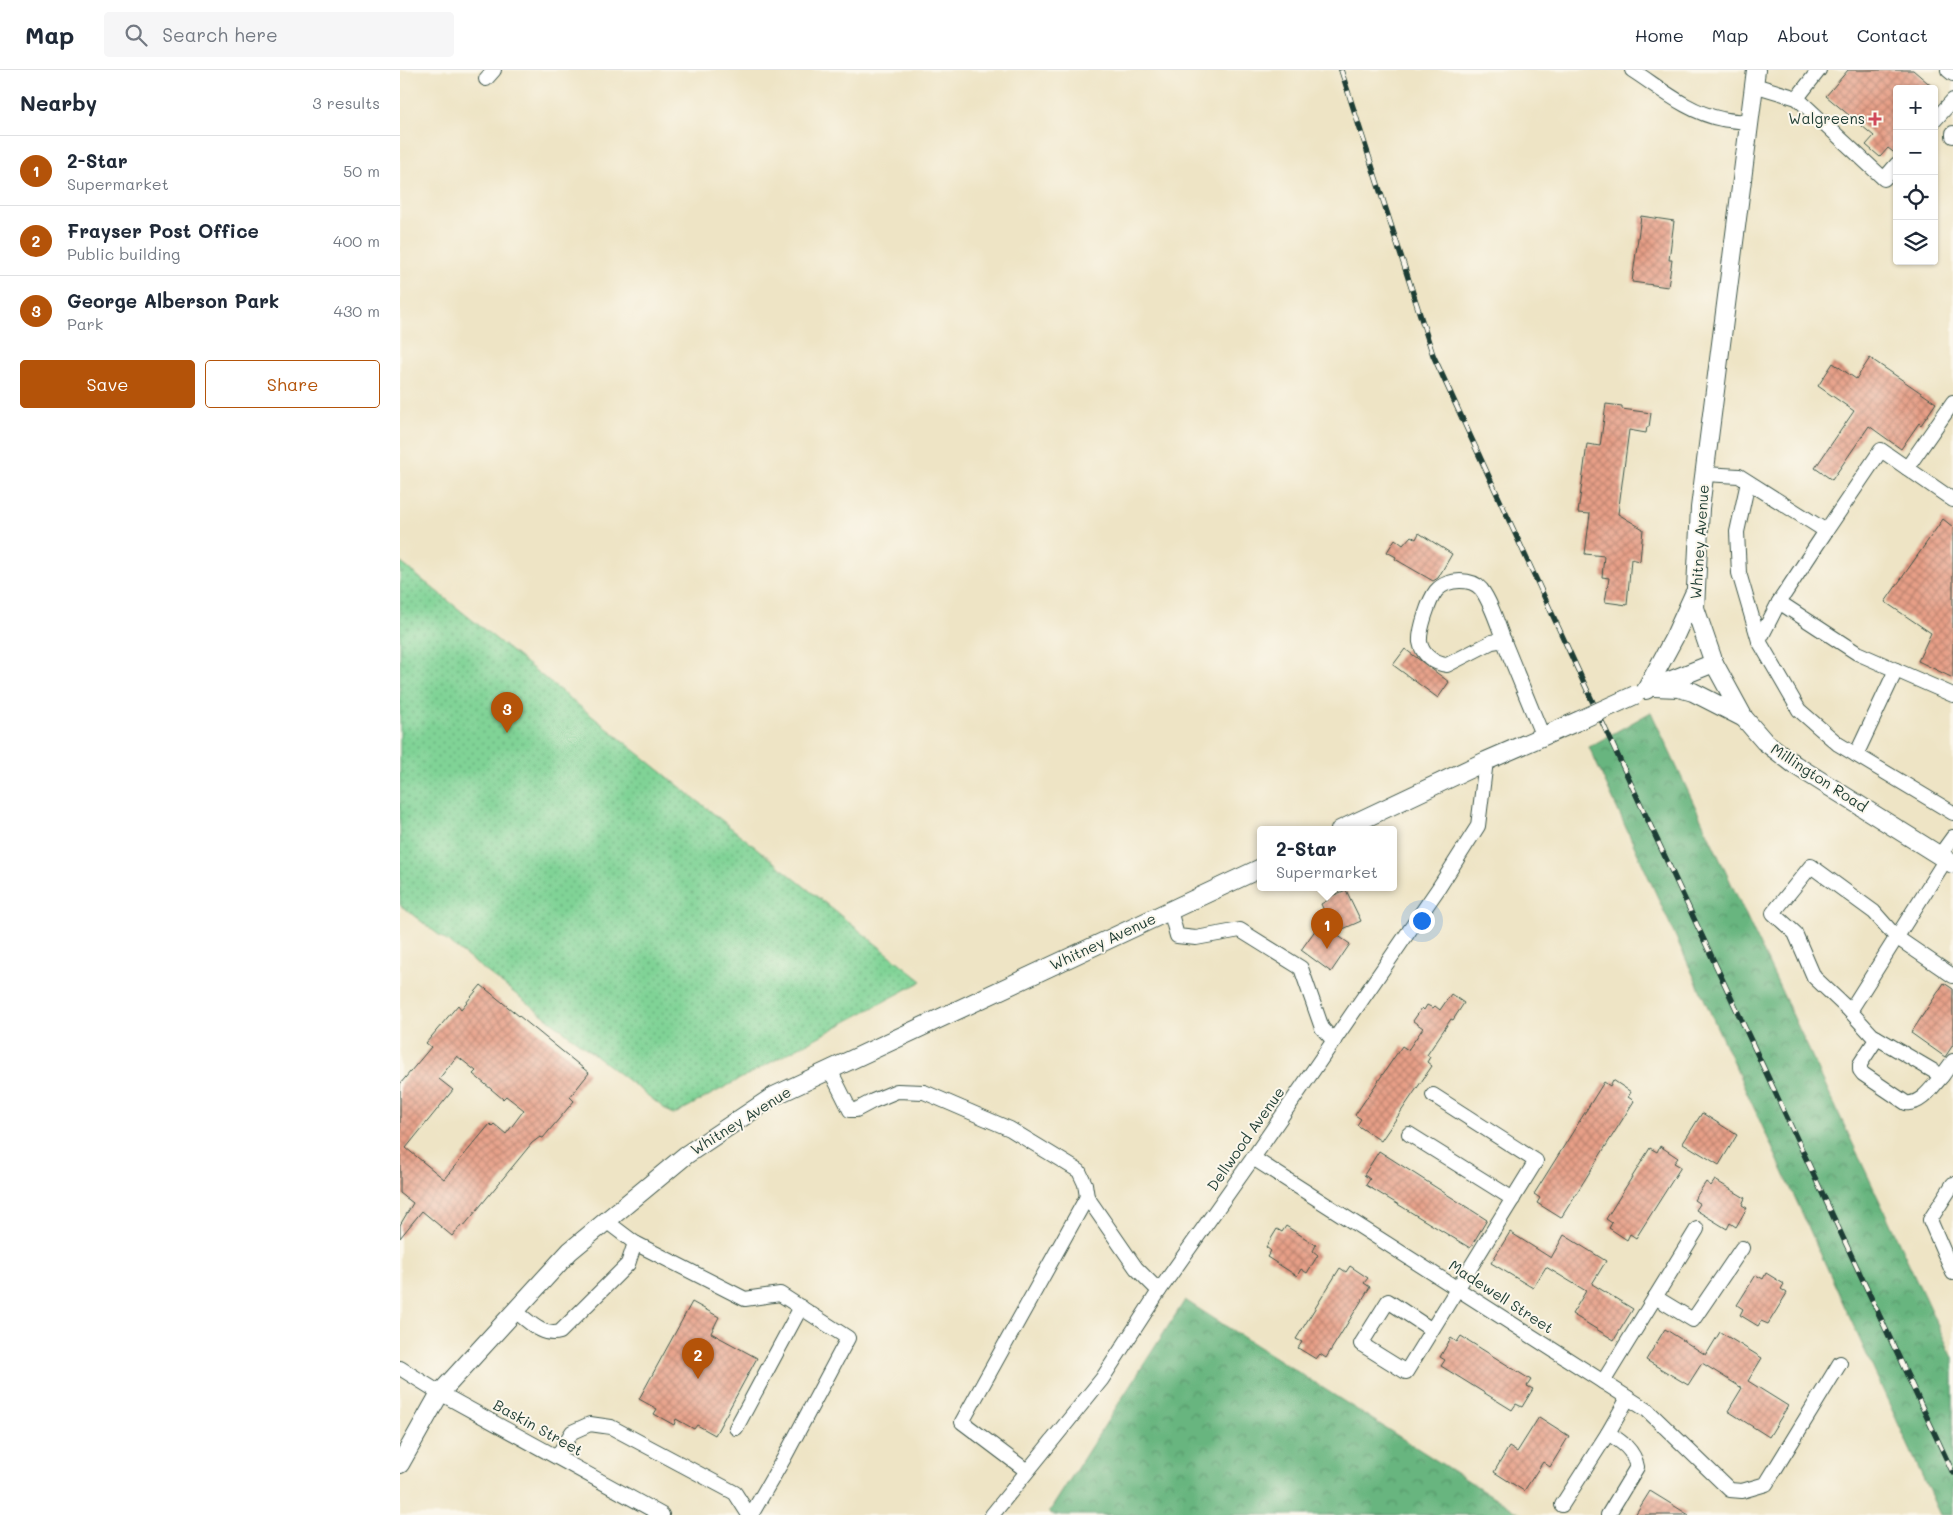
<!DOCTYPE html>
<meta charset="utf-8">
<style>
:root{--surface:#fff;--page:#f6f6f7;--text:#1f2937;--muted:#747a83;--line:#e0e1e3;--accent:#b45309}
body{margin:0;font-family:Mali,sans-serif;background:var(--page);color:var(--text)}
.controls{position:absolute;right:15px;top:15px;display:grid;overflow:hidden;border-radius:5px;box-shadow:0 1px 4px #0004}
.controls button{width:45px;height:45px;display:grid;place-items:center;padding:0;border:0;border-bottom:1px solid var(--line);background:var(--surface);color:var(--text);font:25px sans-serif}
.you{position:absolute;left:1021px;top:850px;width:18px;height:18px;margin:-12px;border:4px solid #fff;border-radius:50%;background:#1a73e8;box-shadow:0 0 0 8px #1a73e833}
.badge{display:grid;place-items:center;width:32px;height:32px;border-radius:50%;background:var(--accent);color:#fff;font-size:16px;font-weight:700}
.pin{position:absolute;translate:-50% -41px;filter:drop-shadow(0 1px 2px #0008)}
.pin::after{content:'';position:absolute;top:26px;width:18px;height:15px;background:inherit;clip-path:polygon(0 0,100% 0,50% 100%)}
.popup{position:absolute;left:857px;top:756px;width:140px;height:65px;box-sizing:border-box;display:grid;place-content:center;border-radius:5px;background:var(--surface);filter:drop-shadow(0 1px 4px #0005);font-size:16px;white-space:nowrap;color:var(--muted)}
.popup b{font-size:19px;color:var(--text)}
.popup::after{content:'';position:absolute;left:50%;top:100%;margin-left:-10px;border:10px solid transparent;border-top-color:var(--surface)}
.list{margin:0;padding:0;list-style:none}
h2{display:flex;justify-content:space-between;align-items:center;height:65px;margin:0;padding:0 20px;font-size:21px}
h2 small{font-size:16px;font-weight:400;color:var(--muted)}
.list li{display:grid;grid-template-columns:32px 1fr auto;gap:15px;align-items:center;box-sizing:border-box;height:70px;padding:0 20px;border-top:1px solid var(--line)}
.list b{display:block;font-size:19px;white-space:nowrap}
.list p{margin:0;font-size:16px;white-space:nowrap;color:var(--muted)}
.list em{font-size:16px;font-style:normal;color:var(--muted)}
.actions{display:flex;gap:10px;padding:15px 20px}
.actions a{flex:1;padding:11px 0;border:1px solid var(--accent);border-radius:5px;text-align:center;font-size:18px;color:var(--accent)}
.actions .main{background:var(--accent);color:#fff}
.icon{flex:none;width:28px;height:28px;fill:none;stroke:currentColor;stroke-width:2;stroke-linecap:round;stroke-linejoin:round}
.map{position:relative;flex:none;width:1553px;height:1445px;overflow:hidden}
header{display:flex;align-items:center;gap:30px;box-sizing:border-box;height:70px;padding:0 25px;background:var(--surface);border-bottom:1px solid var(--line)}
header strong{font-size:24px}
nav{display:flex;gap:28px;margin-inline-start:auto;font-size:18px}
.search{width:350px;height:45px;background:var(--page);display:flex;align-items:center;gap:12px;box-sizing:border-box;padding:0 18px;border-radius:5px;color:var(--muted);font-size:19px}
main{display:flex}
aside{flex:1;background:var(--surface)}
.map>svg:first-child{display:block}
.forest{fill:url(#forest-crowns);stroke:#44795a}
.park{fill:url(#park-dots);stroke:#508865}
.building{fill:url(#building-cross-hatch);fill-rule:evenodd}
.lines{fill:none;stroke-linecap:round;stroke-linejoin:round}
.minor-casing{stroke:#3e564a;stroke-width:16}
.major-casing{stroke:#3e564a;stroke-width:20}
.minor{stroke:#fff;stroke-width:14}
.major{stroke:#fff;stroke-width:18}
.rail-casing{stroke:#1f3d34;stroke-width:5.5}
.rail{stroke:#fbf7ec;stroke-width:4;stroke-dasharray:11;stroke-linecap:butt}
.major-bridge-casing{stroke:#3e564a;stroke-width:20;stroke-linecap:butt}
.major-bridge{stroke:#fff;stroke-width:18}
.poi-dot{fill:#d1495b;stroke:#fbf7ec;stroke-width:2}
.labels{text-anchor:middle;stroke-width:4;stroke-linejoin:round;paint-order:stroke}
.poi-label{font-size:15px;fill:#1f3d34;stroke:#fbf7ec;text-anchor:end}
.street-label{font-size:15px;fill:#1f3d34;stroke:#fbf7ec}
</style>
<header>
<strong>Map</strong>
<div class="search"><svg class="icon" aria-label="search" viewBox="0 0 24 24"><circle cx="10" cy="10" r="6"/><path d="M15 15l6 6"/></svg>Search here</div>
<nav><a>Home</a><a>Map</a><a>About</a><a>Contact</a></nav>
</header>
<main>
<aside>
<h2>Nearby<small>3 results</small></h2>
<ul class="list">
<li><span class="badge">1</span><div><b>2-Star</b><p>Supermarket</p></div><em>50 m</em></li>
<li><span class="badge">2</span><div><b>Frayser Post Office</b><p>Public building</p></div><em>400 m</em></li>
<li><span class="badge">3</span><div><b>George Alberson Park</b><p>Park</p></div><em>430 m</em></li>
</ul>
<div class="actions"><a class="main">Save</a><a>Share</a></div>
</aside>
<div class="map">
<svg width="1553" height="1445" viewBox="0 0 1553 1445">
<defs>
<pattern id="forest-crowns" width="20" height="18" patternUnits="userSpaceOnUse" patternTransform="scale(1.25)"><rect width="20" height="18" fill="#68b57f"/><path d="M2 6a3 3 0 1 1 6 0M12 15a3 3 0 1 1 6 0" fill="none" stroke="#559469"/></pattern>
<pattern id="park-dots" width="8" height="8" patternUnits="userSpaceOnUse" patternTransform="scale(1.25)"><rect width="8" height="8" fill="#80d396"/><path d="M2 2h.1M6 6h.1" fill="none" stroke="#68ac7b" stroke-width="1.8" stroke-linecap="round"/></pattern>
<pattern id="building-cross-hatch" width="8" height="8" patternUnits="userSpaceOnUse" patternTransform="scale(1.25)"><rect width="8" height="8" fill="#e79f87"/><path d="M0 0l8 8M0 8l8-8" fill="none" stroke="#bb836f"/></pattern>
</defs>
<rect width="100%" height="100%" fill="#fbf7ec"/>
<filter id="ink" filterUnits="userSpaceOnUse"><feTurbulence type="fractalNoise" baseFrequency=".02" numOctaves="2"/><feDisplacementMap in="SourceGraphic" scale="10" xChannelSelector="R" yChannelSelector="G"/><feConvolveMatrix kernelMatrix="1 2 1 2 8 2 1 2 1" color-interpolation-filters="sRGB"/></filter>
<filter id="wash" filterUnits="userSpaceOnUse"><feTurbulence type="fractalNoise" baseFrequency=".0096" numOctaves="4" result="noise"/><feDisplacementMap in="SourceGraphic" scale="20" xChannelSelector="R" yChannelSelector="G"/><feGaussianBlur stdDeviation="1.12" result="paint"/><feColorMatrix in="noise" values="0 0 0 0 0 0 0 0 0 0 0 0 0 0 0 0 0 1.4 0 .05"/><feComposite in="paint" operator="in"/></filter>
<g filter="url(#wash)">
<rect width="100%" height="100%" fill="#eee4c5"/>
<g class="forest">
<polygon points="1251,642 1553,1288 1553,1445 1540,1445 1189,677"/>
<polygon points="785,1230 1122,1445 654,1445 649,1442"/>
</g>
<polygon class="park" points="0,492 522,911 273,1045 0,835"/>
<g id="blocks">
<g class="building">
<polygon points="1448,0 1513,0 1535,19 1497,19 1497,85 1488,78 1480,87 1466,75 1474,66 1426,26"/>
<polygon points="1241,146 1274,151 1269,190 1272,190 1268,217 1232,212"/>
<polygon points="1470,288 1536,333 1521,355 1519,353 1501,379 1469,356 1432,410 1415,398 1454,341 1418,316 1433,293 1456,309"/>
<polygon points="1206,334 1222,336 1222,339 1251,343 1249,357 1247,357 1246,363 1229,360 1218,444 1243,459 1240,491 1231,489 1227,535 1205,532 1209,508 1202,507 1204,486 1185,484 1190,444 1178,443 1187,374 1200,376"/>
<polygon points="1543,449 1553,457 1553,608 1518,591 1531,563 1485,532"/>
<polygon points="1019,463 1052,484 1038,508 1033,511 995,489 996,487 987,482 995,469 1003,475 1011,466 1016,469"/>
<polygon points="1005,579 1049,612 1038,628 993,595"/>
<polygon points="946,820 961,851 934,863 950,874 931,902 901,880 926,845 921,834 928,830 927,828"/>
<polygon points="1544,913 1553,919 1553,975 1545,987 1511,963"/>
<path d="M 81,915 L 189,1003 L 170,1027 L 174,1031 L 143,1068 L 140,1067 L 132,1073 L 63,1157 L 61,1155 L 52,1166 L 22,1141 L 0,1168 L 0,1155 L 13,1133 L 0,1123 L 0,1014 L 31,977 L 26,973 L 58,935 L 61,939 ZM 57,986 L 76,1001 L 73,1004 L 103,1029 L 106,1026 L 124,1040 L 106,1064 L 94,1054 L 92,1056 L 90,1054 L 44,1109 L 6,1078 L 53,1020 L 39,1009 Z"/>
<polygon points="1051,924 1064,933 1053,950 1051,949 1027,985 1030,987 1027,992 1032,996 981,1071 957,1055 961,1049 955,1045 1002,976 1008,980 1023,958 1013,951 1022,938 1024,940 1027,935 1033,938 1035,936 1040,940"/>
<polygon points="1213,1010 1231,1022 1228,1027 1234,1031 1161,1148 1137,1133 1140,1128 1134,1124 1204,1012 1210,1016"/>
<polygon points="1302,1043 1337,1065 1319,1095 1283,1073"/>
<polygon points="1260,1076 1278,1088 1274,1093 1281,1097 1236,1168 1230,1164 1227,1170 1209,1158 1212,1153 1206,1149 1250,1078 1257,1082"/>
<polygon points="979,1081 1087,1150 1070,1178 966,1115 970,1109 964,1105"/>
<polygon points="1315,1110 1345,1128 1342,1135 1347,1138 1336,1157 1330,1153 1327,1159 1296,1140 1300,1134 1294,1130 1306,1112 1311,1116"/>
<polygon points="886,1156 916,1175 913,1181 918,1185 907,1203 901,1199 897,1206 867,1187 871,1181 866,1177 877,1159 882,1162"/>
<polygon points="1110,1162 1151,1188 1164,1165 1206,1191 1192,1214 1233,1239 1214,1270 1172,1244 1186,1221 1146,1197 1133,1218 1091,1193"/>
<polygon points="950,1196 968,1208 964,1213 970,1217 926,1288 920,1284 916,1289 898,1278 902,1272 896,1269 940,1198 946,1202"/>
<polygon points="1366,1203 1384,1214 1381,1219 1387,1223 1368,1254 1361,1251 1358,1256 1340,1245 1343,1239 1337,1235 1356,1205 1363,1209"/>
<polygon points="292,1232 319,1247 311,1263 357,1288 315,1365 297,1355 294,1359 276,1349 274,1355 254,1344 257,1339 239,1329"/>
<polygon points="1265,1259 1306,1285 1320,1262 1362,1288 1348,1311 1388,1336 1369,1367 1328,1341 1342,1318 1302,1293 1288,1315 1246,1290"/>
<polygon points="1061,1266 1131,1310 1127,1316 1133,1319 1122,1337 1116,1334 1112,1340 1041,1296 1045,1290 1040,1287 1051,1268 1057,1272"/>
<polygon points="1139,1347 1169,1366 1150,1397 1143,1392 1124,1421 1094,1402 1109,1377 1117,1382"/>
<polygon points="1250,1421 1289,1445 1235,1445"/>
</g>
</g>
</g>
<g filter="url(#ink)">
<use href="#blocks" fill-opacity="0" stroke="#3e564a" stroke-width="1"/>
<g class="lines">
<g class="minor-casing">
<g id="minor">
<path d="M 1232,0 C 1260,18 1289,43 1322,49 C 1331,51 1340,51 1349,52"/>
<polyline points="1548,0 1553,4"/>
<polyline points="86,9 94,0"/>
<polyline points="1354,15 1397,28 1419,0"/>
<polyline points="1397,28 1484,109 1497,94"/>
<polyline points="1534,51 1553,30"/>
<polyline points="1553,63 1553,66"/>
<polyline points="1507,398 1553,332"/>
<polyline points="1305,404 1339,406 1426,461 1379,532 1457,583 1553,625"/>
<polyline points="1348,412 1337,462 1339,503 1359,571"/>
<polyline points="1426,461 1481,380 1553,430"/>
<polyline points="1379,532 1359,571 1399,640 1438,674 1553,743"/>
<path d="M 1104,570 L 1092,572 L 1047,595 C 1035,594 1022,585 1020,572 C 1019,560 1029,530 1036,521 C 1042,514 1052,511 1060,511 C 1068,511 1076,513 1081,519 C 1092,533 1100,562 1107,579 L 1143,667"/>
<polyline points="1456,685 1496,600"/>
<polyline points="1540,785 1553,767"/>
<polyline points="770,840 777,866 796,868 840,860 901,898 922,958 934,971"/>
<polyline points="1553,906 1496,867 1474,842 1411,796 1373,843 1395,863 1414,907 1450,941 1472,965 1542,1006 1553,991"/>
<polyline points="1450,941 1546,789"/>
<path d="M 1477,968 L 1460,994 L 1460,1000 L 1463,1004 L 1506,1033 C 1521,1035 1532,1017 1542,1006"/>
<polyline points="430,1000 450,1040 456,1040 473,1031 497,1021 524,1022 610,1059 679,1101 685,1114 687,1127"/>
<polyline points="1009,1064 1113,1129"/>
<polyline points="853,1088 1247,1340 1330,1420 1342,1421 1366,1414 1440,1293"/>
<polyline points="1553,1114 1530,1150 1553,1203"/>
<polyline points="206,1151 235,1173 345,1229 380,1224 448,1268 384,1388 351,1445"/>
<polyline points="1255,1227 1293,1250 1342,1178"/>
<path d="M 115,1241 C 129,1251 142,1267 160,1262 L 228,1194 L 235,1173"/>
<polyline points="1032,1260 988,1231 961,1274 1006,1302 1136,1091 1033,1025"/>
<polyline points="0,1298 40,1323 262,1445"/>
<polyline points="1203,1312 1297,1159"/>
<polyline points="336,1358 401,1237"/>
<polyline points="157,1387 172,1362 190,1354 211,1357 335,1423 349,1445"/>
<polyline points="627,1401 562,1352 687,1127 736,1198 759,1221"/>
<polyline points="1162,1435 1208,1363"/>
<polyline points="592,1445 702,1309 759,1221 853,1088 1038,819 1078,756 1086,691"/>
<path d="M 1208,1445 L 1237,1397 C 1234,1380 1222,1372 1208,1363 L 1228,1328"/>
</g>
</g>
<g class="major-casing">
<g id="major">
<polyline points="1356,0 1300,438 1295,538 1314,593 1344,648 1364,671 1395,695 1553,794"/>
<polyline points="1259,615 1314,593"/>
<polyline points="1254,617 1279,618 1293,622 1344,648"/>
<polyline points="1246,620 1274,568 1294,524"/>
<polyline points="940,760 1086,691 1178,651"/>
<polyline points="0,1394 40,1323 170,1181 286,1085 374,1026 861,798"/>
</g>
</g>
<use href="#minor" class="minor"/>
<use href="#major" class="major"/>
<g class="rail-casing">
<polyline id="rail" points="941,0 1033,285 1189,624 1553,1403"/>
</g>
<use href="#rail" class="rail"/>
<g class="major-bridge-casing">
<polyline id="major-bridge" points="1178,651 1235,625"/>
</g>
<use href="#major-bridge" class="major-bridge"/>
</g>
</g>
<path class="poi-dot" d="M1472.5 41.5h5v5h5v5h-5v5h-5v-5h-5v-5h5z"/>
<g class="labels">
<g class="poi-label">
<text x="1465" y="54">Walgreens</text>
</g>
<g class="street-label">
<text transform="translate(1300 472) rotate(-86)" y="5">Whitney Avenue</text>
<text transform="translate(1419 708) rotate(33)" y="5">Millington Road</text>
<text transform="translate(703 872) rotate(-25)" y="5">Whitney Avenue</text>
<text transform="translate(341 1051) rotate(-32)" y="5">Whitney Avenue</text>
<text transform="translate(846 1069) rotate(-55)" y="5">Dellwood Avenue</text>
<text transform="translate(1101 1227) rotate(33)" y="5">Madewell Street</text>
<text transform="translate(138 1358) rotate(29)" y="5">Baskin Street</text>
</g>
</g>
</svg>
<div class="controls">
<button>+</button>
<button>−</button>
<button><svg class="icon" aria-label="locate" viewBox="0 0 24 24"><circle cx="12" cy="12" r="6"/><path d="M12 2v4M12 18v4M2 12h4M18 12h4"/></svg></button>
<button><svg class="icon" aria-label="layers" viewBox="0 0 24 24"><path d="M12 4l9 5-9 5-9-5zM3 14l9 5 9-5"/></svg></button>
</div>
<div class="you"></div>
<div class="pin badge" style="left:927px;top:879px">1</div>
<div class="popup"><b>2-Star</b>Supermarket</div>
<div class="pin badge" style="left:298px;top:1309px">2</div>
<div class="pin badge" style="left:107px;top:663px">3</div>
</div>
</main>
